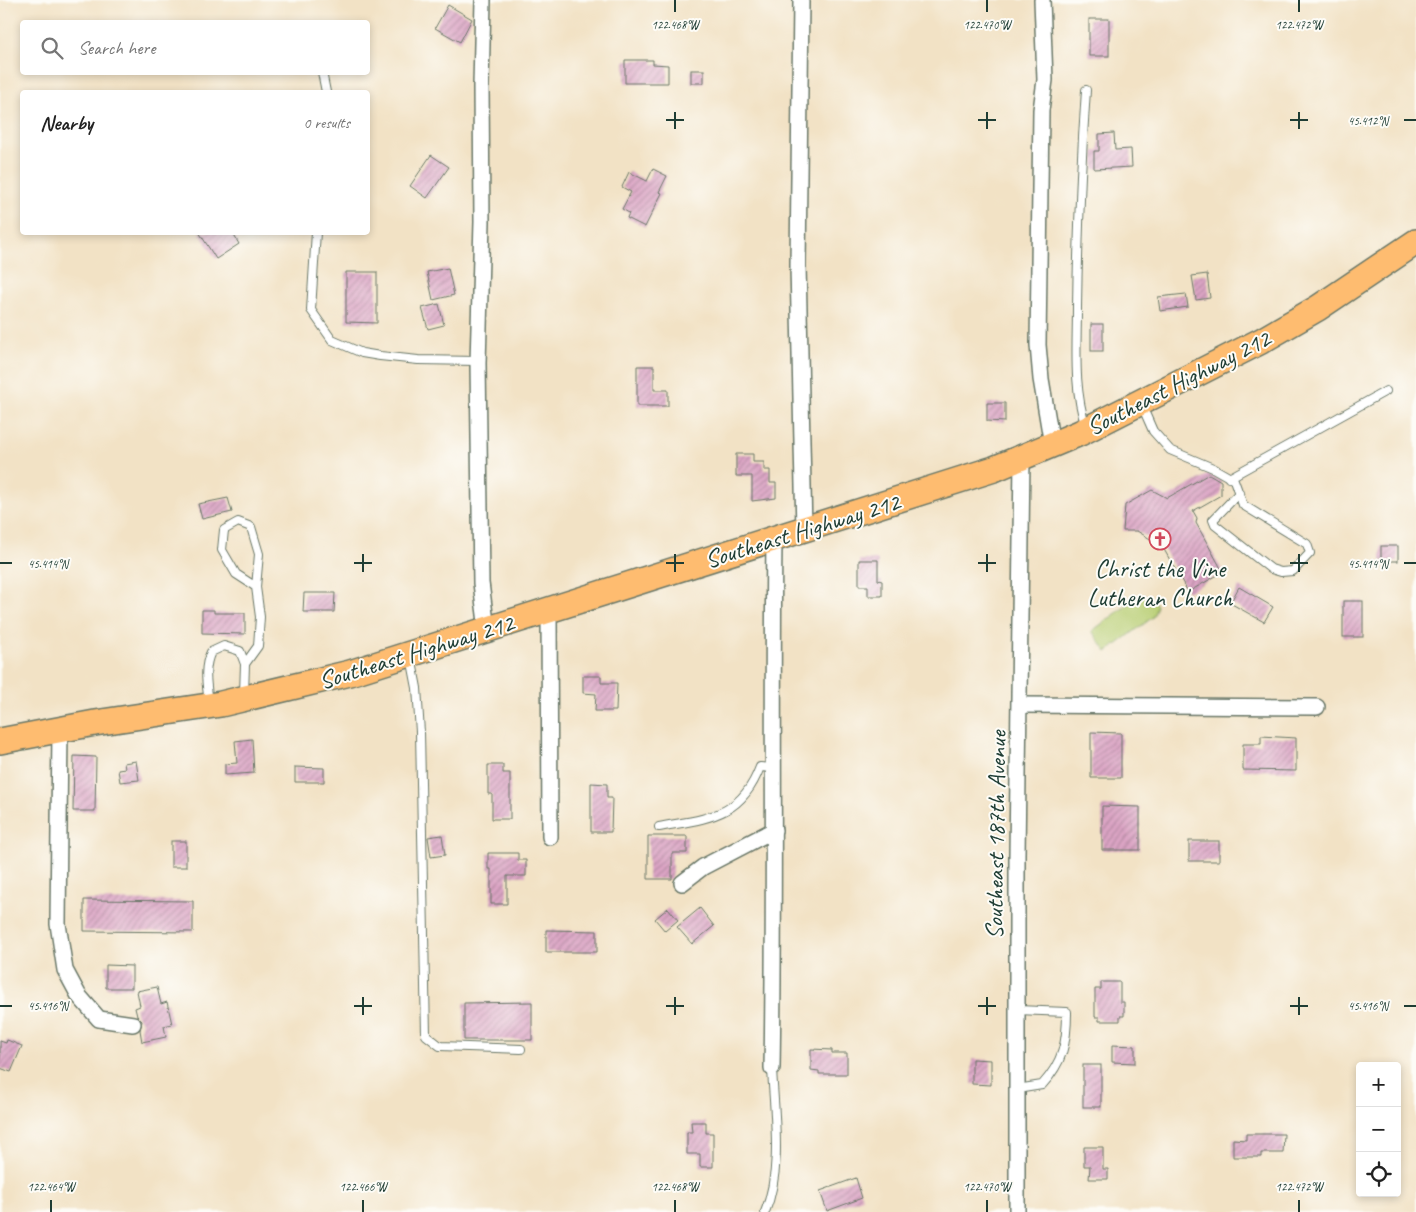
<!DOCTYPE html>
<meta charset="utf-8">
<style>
:root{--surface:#fff;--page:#f6f6f6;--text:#222;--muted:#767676;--line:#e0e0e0}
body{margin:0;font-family:Caveat,sans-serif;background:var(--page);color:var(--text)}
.controls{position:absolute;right:15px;bottom:15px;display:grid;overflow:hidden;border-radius:5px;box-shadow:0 2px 8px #0003}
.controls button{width:45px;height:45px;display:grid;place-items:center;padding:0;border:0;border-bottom:1px solid var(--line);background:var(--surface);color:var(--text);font:25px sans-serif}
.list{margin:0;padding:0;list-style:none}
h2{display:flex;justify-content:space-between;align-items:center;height:65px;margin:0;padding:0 20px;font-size:21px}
h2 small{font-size:16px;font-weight:400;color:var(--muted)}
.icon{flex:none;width:28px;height:28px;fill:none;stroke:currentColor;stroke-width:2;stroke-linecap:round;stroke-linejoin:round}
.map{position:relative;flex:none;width:1416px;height:1212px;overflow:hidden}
.search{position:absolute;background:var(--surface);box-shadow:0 2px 8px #0003;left:20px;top:20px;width:350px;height:55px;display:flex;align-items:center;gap:12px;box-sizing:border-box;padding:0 18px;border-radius:5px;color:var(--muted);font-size:19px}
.panel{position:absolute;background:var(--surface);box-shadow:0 2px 8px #0003;left:20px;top:90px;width:350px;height:145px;border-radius:5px}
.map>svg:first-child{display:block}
.green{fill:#b7cd71;stroke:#6b8552}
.building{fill:url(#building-hatch)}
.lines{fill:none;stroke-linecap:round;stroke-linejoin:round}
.service-casing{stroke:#697767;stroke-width:10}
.minor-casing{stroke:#697767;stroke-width:18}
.trunk-casing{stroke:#697767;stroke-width:28}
.service{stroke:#fff;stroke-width:8}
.minor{stroke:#fff;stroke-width:15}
.trunk{stroke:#febc70;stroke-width:25}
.ticks{fill:none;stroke:#1f3d34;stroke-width:2}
.labels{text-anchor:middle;stroke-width:4;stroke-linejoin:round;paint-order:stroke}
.street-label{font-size:25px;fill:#1f3d34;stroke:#fdfcf7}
.poi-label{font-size:25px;fill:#1f3d34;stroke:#fdfcf7}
.ticks-label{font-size:12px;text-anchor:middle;fill:#1f3d34;stroke:#fdfcf7;stroke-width:4;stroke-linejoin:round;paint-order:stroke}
</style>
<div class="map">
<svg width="1416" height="1212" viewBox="0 0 1416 1212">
<defs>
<pattern id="building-hatch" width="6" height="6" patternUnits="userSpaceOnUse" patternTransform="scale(1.25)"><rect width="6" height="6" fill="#dba4c4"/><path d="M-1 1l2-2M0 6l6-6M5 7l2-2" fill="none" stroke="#b187a0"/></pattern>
</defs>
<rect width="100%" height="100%" fill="#fdfcf7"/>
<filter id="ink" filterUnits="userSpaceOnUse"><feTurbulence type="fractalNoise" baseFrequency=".02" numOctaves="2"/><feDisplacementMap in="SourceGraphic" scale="10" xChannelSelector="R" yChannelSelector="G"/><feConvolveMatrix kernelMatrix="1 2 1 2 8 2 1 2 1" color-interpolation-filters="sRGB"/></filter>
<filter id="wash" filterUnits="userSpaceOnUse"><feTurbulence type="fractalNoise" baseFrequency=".0096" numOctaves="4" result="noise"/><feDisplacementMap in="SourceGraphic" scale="20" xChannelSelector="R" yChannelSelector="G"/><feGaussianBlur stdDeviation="1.12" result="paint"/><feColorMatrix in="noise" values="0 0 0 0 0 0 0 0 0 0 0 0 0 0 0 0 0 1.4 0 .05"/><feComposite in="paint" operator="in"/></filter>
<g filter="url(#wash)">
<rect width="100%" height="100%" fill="#f2e2c5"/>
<path class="green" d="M 1141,595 C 1149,595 1153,598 1157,606 L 1153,617 L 1107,652 L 1092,631 Z"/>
<g id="blocks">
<g class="building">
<polygon points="448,5 472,19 460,42 435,28"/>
<rect x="1089" y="19" width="20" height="37"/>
<polygon points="625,60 653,60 653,64 668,65 668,83 625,83"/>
<rect x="691" y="70" width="13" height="13"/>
<polygon points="1114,133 1115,150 1131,149 1132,167 1094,169 1094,151 1099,151 1099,134"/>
<polygon points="431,155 449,167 427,198 410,186"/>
<polygon points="653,169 667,176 659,192 662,193 645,227 627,218 629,213 622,209 631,192 622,187 629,172 647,181"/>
<polygon points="199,232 232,232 239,244 216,259"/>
<polygon points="448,268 454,295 433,300 427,272"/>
<polygon points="346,272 377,272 377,323 346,322"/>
<polygon points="1207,274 1210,298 1196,300 1192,276"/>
<polygon points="1186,294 1188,307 1160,311 1158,297"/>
<polygon points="439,304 444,325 428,329 422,308"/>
<rect x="1091" y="324" width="12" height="27"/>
<polygon points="637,366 654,366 654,390 668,390 668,406 637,406"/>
<polygon points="987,403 1005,403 1005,422 987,421"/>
<polygon points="736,454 753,454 753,462 764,462 764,470 770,470 770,483 776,483 776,498 752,501 752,476 736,476"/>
<polygon points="1209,474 1221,481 1221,495 1193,511 1197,518 1196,523 1223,572 1188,592 1157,537 1152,540 1137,531 1123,531 1125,505 1152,490 1167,498"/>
<polygon points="228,498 232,512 202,519 198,504"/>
<rect x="1381" y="546" width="17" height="15"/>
<polygon points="859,560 878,560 878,580 882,581 882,596 868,596 868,586 859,586"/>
<polygon points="1239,587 1273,607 1264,622 1230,603"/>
<polygon points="304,593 335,593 334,612 303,612"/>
<rect x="1343" y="601" width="20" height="36"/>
<polygon points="202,610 214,610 214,613 245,613 245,634 202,633"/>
<polygon points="583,676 601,676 601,683 617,683 616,711 595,711 596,694 583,693"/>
<polygon points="1091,732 1121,733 1121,778 1091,778"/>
<polygon points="1261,736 1296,738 1296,771 1243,770 1243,744 1261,744"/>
<polygon points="252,739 254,773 225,775 225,764 237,763 235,741"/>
<polygon points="74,756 96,757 95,811 73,811"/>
<polygon points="136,761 139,780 120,782 118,770 125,769 124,763"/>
<polygon points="488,765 503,765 503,773 510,773 510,819 492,819 492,794 488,794"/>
<polygon points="295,767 324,768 324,782 295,782"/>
<polygon points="591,783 607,784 607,798 612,798 611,832 591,832"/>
<polygon points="1102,806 1140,807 1140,850 1102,850"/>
<polygon points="442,835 445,855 431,857 428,837"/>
<polygon points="648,836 687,836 687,853 672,853 672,879 648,879"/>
<rect x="171" y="841" width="15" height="26"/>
<rect x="1189" y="841" width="30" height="20"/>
<polygon points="488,853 518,853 518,860 526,860 526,876 507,876 507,904 491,904 491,869 488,869"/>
<polygon points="84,900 193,901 193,932 84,931"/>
<polygon points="668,908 678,920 665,931 655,919"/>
<polygon points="700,908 714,926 692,944 677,927"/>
<polygon points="546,930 597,931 597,952 546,952"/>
<polygon points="106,965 132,966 132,988 106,988"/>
<polygon points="1101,982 1120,982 1120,1002 1124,1002 1124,1016 1120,1016 1120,1021 1099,1021 1099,1017 1095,1017 1095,989 1101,989"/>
<polygon points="157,987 161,1004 167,1002 172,1024 164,1026 166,1037 142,1042 140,1030 142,1021 137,1016 135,1008 140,1006 137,991"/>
<polygon points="532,1002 532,1040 464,1040 464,1003"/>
<polygon points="7,1040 22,1046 11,1072 0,1068 0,1041 6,1043"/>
<polygon points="1112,1045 1135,1046 1135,1063 1112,1062"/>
<polygon points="811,1049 832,1050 832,1053 847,1053 847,1074 819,1074 819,1071 811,1070"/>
<polygon points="972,1059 991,1060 991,1085 972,1084"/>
<rect x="1083" y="1065" width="18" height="42"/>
<polygon points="691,1122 706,1122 706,1133 713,1133 713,1167 700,1167 700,1154 687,1154 687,1132 692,1132"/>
<polygon points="1246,1134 1284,1134 1283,1153 1261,1153 1261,1157 1233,1157 1233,1139 1246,1140"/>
<polygon points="1084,1147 1103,1147 1103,1169 1108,1169 1108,1179 1089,1179 1090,1166 1084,1166"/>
<polygon points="856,1178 862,1198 827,1211 820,1191"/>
</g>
</g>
</g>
<g filter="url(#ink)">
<use href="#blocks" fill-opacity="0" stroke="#697767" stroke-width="1"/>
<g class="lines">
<g class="service-casing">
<g id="service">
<polyline points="322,72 326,92"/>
<polyline points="316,232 311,310 332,340 362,353 380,356 418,360 478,361"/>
<polyline points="1142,406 1153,431 1170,450 1213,468 1234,480 1243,505 1307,544 1310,553 1293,571 1281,572 1271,569 1215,525 1213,520 1239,493"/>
<path d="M 1086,427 C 1073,388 1077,347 1077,307 C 1078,234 1081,162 1086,90"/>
<polyline points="1229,478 1386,391"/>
<polyline points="411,657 417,688 420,732 426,1035 440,1046 521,1049"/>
<polyline points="244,694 245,664 258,646 260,617 256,587 259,554 251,527 238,522 224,530 222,550 236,574 256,587"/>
<path d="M 209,703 C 207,686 203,668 211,652 L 224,646 L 240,651 L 245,664"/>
<path d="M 659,827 C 707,818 741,818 760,767 L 773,768"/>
<path d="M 1017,1089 L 1042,1085 C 1063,1062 1067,1043 1067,1012 L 1017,1010"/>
<path d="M 765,1212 C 783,1169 774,1114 772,1068"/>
</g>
</g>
<g class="minor-casing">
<g id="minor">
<polyline points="483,0 481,86 482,222 478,363 481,583 487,630"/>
<polyline points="801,0 798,266 804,530"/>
<polyline points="1042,0 1045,80 1041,110 1038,345 1041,379 1052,445"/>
<polyline points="549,610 550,837"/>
<polyline points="1020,705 1317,707"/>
<polyline points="60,729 58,924 65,970 79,996 99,1019 133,1024"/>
<polyline points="682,883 703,867 774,830"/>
<path d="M 772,1068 C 775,892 772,715 774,539"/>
<polyline points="1017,1212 1017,855 1022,458"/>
</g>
</g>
<g class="trunk-casing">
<polyline id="trunk" points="0,741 95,723 221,704 350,673 994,469 1080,433 1261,341 1318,308 1416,242"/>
</g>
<use href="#service" class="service"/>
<use href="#minor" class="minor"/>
<use href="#trunk" class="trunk"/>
</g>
</g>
<path class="ticks" d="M 675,0 L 675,12M 987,0 L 987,12M 1299,0 L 1299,12M 675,112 L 675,129M 987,112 L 987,129M 1299,112 L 1299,129M 666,120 L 684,120M 978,120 L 996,120M 1290,120 L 1308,120M 1404,120 L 1416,120M 363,554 L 363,572M 675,554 L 675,572M 987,554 L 987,572M 1299,554 L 1299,572M 0,563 L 12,563M 354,563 L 372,563M 666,563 L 684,563M 978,563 L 996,563M 1290,563 L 1308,563M 1404,563 L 1416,563M 363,997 L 363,1015M 675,997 L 675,1015M 987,997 L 987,1015M 1299,997 L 1299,1015M 0,1006 L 12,1006M 354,1006 L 372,1006M 666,1006 L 684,1006M 978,1006 L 996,1006M 1290,1006 L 1308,1006M 1404,1006 L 1416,1006M 51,1200 L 51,1212M 363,1200 L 363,1212M 675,1200 L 675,1212M 987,1200 L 987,1212M 1299,1200 L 1299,1212"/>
<defs>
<g id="church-ring" transform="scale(1.125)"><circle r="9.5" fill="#fdfcf7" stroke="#d1495b" stroke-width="1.5"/><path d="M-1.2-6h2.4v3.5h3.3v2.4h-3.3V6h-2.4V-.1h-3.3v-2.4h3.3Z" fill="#d1495b"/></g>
</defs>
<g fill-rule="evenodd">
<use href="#church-ring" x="1160" y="539"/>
</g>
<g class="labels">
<g class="street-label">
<text transform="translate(1178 382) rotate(-27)" y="9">Southeast Highway 212</text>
<text transform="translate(802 530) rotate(-17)" y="9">Southeast Highway 212</text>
<text transform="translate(416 651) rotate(-17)" y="9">Southeast Highway 212</text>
<text transform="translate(995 835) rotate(-89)" y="9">Southeast 187th Avenue</text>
</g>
<g class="poi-label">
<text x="1160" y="577">Christ the Vine<tspan x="1160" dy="29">Lutheran Church</tspan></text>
</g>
</g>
<g class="ticks-label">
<text x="675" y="29">122.468°W</text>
<text x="987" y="29">122.470°W</text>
<text x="1299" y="29">122.472°W</text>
<text x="1368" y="125">45.412°N</text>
<text x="1368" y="568">45.414°N</text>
<text x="48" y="568">45.414°N</text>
<text x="1368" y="1010">45.416°N</text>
<text x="48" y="1010">45.416°N</text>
<text x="51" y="1191">122.464°W</text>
<text x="363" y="1191">122.466°W</text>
<text x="675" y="1191">122.468°W</text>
<text x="987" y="1191">122.470°W</text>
<text x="1299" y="1191">122.472°W</text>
</g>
</svg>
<div class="controls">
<button>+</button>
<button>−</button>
<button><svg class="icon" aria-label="locate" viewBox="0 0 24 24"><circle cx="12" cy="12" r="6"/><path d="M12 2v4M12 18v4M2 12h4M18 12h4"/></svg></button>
</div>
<div class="search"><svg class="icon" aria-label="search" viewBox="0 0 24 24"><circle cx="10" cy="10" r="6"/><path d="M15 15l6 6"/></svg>Search here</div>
<section class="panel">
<h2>Nearby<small>0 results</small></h2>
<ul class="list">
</ul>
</section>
</div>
